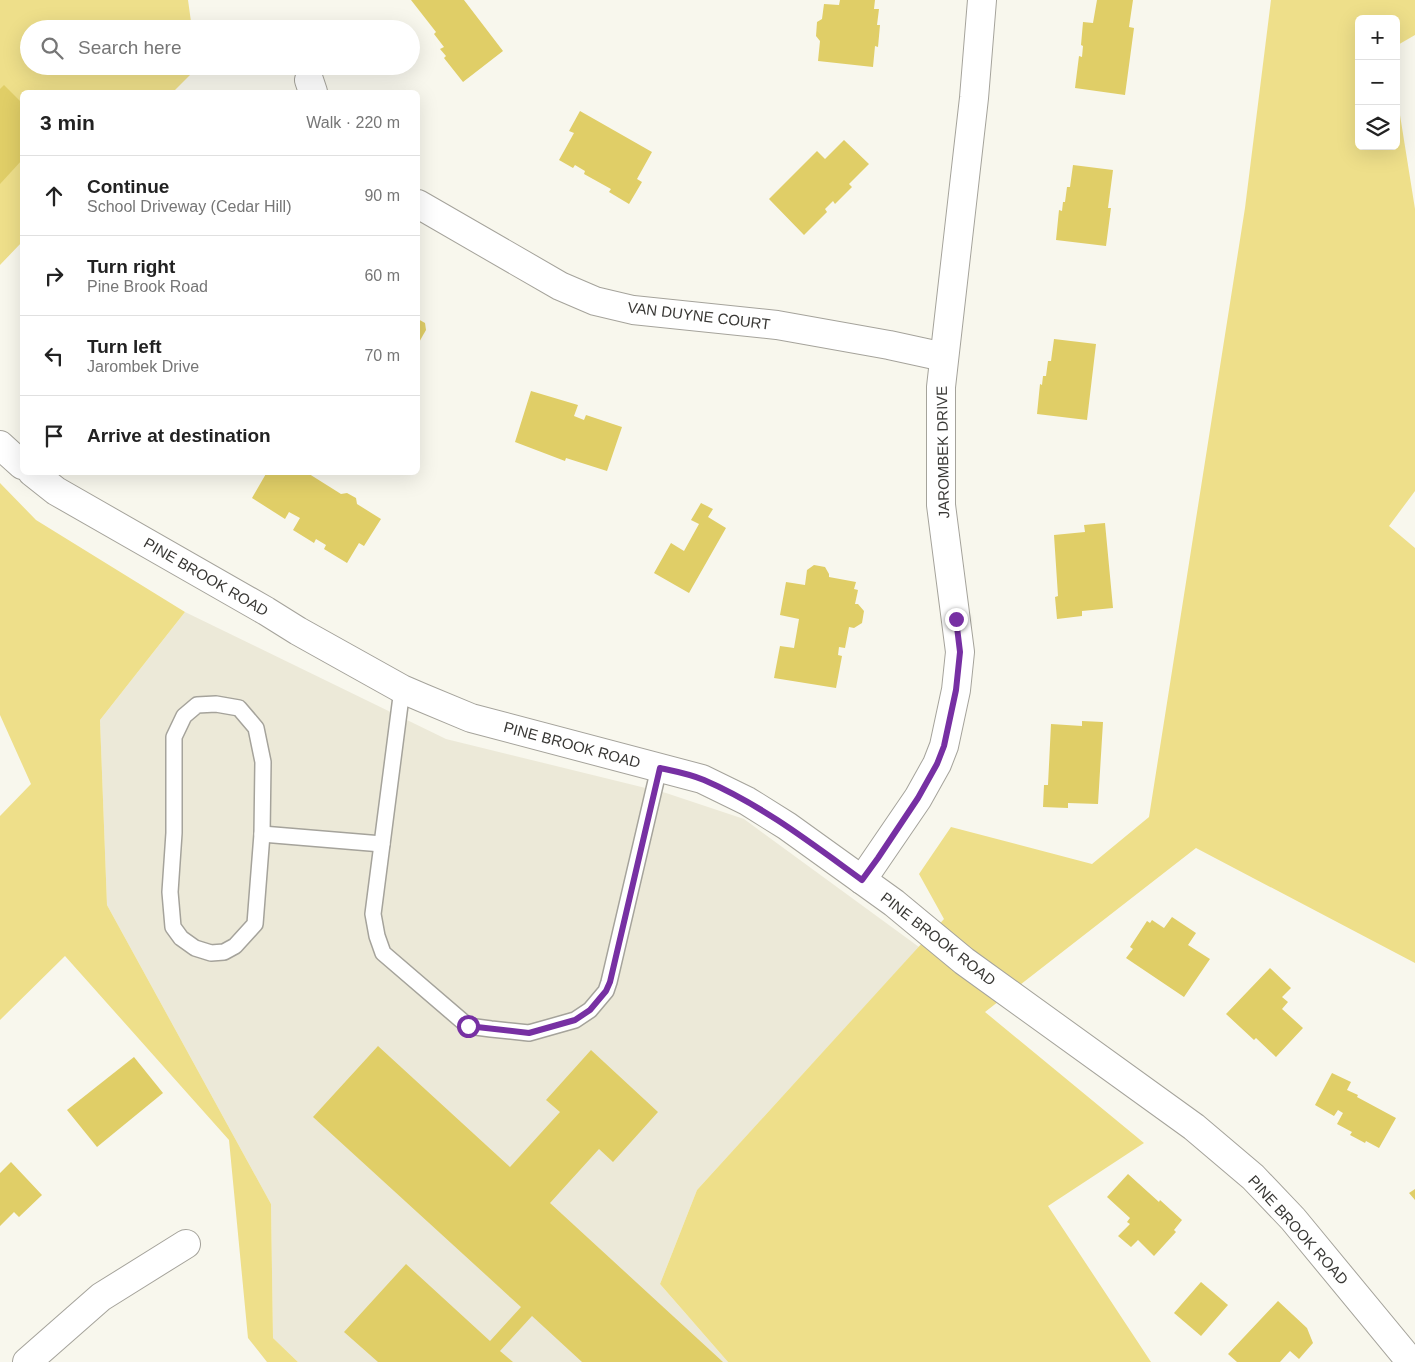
<!DOCTYPE html>
<meta charset="utf-8">
<style>
:root{--surface:#fff;--page:#f6f6f6;--text:#222;--muted:#767676;--line:#e0e0e0}
body{margin:0;font-family:Arial,sans-serif;background:var(--page);color:var(--text)}
.controls{position:absolute;right:15px;top:15px;display:grid;overflow:hidden;border-radius:8px;box-shadow:0 5px 20px #0002}
.controls button{width:45px;height:45px;display:grid;place-items:center;padding:0;border:0;border-bottom:1px solid var(--line);background:var(--surface);color:var(--text);font:25px sans-serif}
.stop{position:absolute;width:15px;height:15px;margin:-11px;border:4px solid #7730a3;border-radius:50%;background:#fff}
.stop.end{background:#7730a3;border-color:#fff;box-shadow:0 1px 5px #0008}
.list{margin:0;padding:0;list-style:none}
h2{display:flex;justify-content:space-between;align-items:center;height:65px;margin:0;padding:0 20px;font-size:21px}
h2 small{font-size:16px;font-weight:400;color:var(--muted)}
.list li{display:grid;grid-template-columns:32px 1fr auto;gap:15px;align-items:center;box-sizing:border-box;height:80px;padding:0 20px;border-top:1px solid var(--line)}
.list b{display:block;font-size:19px;white-space:nowrap}
.list p{margin:0;font-size:16px;white-space:nowrap;color:var(--muted)}
.list em{font-size:16px;font-style:normal;color:var(--muted)}
.icon{flex:none;width:28px;height:28px;fill:none;stroke:currentColor;stroke-width:2;stroke-linecap:round;stroke-linejoin:round}
.map{position:relative;flex:none;width:1415px;height:1362px;overflow:hidden}
.search{position:absolute;background:var(--surface);box-shadow:0 5px 20px #0002;left:20px;top:20px;width:400px;height:55px;display:flex;align-items:center;gap:12px;box-sizing:border-box;padding:0 18px;border-radius:28px;color:var(--muted);font-size:19px}
.panel{position:absolute;background:var(--surface);box-shadow:0 5px 20px #0002;left:20px;top:90px;width:400px;height:385px;border-radius:8px}
.map>svg:first-child{display:block}
.built{fill:#ece9d8}
.green{fill:#eedf8a}
.building{fill:#e0ce67}
.lines{fill:none;stroke-linecap:round;stroke-linejoin:round}
.lane-casing{stroke:#a5a39b;stroke-width:18}
.street-casing{stroke:#a5a39b;stroke-width:30}
.secondary-casing{stroke:#a5a39b;stroke-width:30}
.lane{stroke:#fff;stroke-width:15}
.street{stroke:#fff;stroke-width:28}
.secondary{stroke:#fff;stroke-width:28}
.route{stroke:#7730a3;stroke-width:6}
.labels{text-anchor:middle;stroke-width:5;stroke-linejoin:round;paint-order:stroke}
.street-label{font-size:15px;fill:#393835;stroke:#fff}
</style>
<div class="map">
<svg width="1415" height="1362" viewBox="0 0 1415 1362">
<rect width="100%" height="100%" fill="#f8f7ed"/>
<polygon class="built" points="185,612 446,739 666,793 744,819 919,947 697,1190 660,1284 728,1362 298,1362 273,1338 271,1204 107,905 100,720"/>
<g class="green">
<polygon points="0,0 188,0 192,29 29,29 29,66 197,66 197,68 173,92 22,92 22,242 0,265"/>
<polygon points="1271,0 1415,0 1415,35 1396,46 1396,19 1359,19 1359,146 1396,146 1396,90 1415,209 1415,491 1389,526 1415,548 1415,963 1196,848 985,1012 1144,1143 1048,1206 1151,1362 728,1362 660,1284 697,1190 944,919 919,874 951,827 1092,864 1149,817 1245,208"/>
<polygon points="0,483 36,520 185,612 100,720 107,905 271,1204 273,1338 298,1362 267,1362 248,1338 229,1140 65,956 0,1020 0,816 31,784 0,715"/>
</g>
<g class="building">
<polygon points="411,0 464,0 503,51 463,82 444,58 446,56 440,49 444,47 434,34 436,32"/>
<polygon points="840,0 875,0 874,9 879,9 877,25 880,25 878,47 875,46 873,67 818,61 820,41 816,36 817,22 822,19 824,4 839,5"/>
<polygon points="1097,0 1133,0 1129,27 1134,28 1125,95 1075,88 1079,56 1082,57 1083,46 1081,45 1083,22 1093,23"/>
<polygon points="4,85 22,103 22,160 0,184 0,89"/>
<polygon points="580,111 652,152 637,179 642,182 629,204 609,192 611,189 584,174 585,171 575,165 573,168 559,160 574,133 569,131"/>
<polygon points="844,140 869,164 849,184 852,187 835,204 833,201 825,209 827,212 804,235 769,199 817,151 825,159"/>
<polygon points="1073,165 1113,170 1108,208 1111,208 1106,246 1056,240 1059,210 1062,211 1063,202 1065,202 1067,187 1070,187"/>
<polygon points="418,319 425,323 426,330 418,344"/>
<polygon points="1054,339 1096,344 1087,420 1037,414 1040,384 1042,385 1043,376 1046,376 1048,361 1051,361"/>
<polygon points="531,391 578,405 574,416 584,420 586,415 622,427 607,471 566,458 565,461 515,442"/>
<polygon points="267,472 306,472 341,494 347,493 356,498 357,504 381,519 364,546 359,543 347,563 324,549 326,545 316,539 314,543 293,530 300,518 289,512 285,519 252,498"/>
<polygon points="701,503 713,509 708,517 726,528 689,593 654,573 671,543 684,551 699,524 691,520"/>
<polygon points="1105,523 1113,608 1082,611 1082,616 1057,619 1055,597 1058,596 1054,535 1085,532 1084,525"/>
<polygon points="814,565 825,567 829,574 829,577 856,582 854,589 858,590 855,604 858,604 864,611 862,623 854,628 849,627 845,648 839,647 838,655 842,656 836,688 774,678 780,646 794,648 799,619 780,615 786,582 805,585 807,570"/>
<polygon points="1082,721 1103,722 1098,804 1068,803 1068,808 1043,807 1044,785 1048,785 1051,724 1082,726"/>
<polygon points="1172,917 1196,933 1188,945 1210,959 1184,997 1126,958 1133,949 1130,947 1147,921 1150,923 1152,920 1164,928"/>
<polygon points="1270,968 1291,988 1282,997 1288,1002 1282,1009 1303,1028 1276,1057 1256,1038 1254,1040 1226,1014"/>
<polygon points="378,1046 510,1167 560,1112 546,1100 591,1050 658,1112 613,1162 599,1149 550,1203 723,1362 582,1362 532,1316 500,1351 513,1362 378,1362 344,1332 406,1264 490,1341 521,1307 313,1117"/>
<polygon points="134,1057 163,1093 97,1147 67,1110"/>
<polygon points="1332,1073 1351,1082 1347,1090 1358,1095 1357,1097 1396,1118 1379,1148 1366,1141 1365,1143 1350,1135 1352,1132 1337,1124 1343,1113 1338,1110 1334,1116 1315,1105"/>
<polygon points="11,1162 42,1195 19,1217 14,1212 0,1226 0,1173"/>
<polygon points="1128,1174 1159,1202 1160,1200 1182,1220 1174,1230 1176,1232 1154,1256 1138,1240 1131,1247 1118,1236 1130,1224 1127,1222 1130,1218 1107,1197"/>
<polygon points="1415,1189 1415,1200 1409,1193"/>
<polygon points="1201,1282 1228,1305 1201,1336 1174,1313"/>
<polygon points="1278,1301 1307,1328 1313,1343 1299,1359 1290,1351 1280,1362 1237,1362 1228,1354"/>
</g>
<g class="lines">
<g class="lane-casing">
<g id="lane">
<polyline points="402,689 373,914 377,936 383,953 468,1026 491,1029 529,1033 575,1020 590,1010 606,991 609,982 659,768"/>
<polygon points="216,704 239,708 256,728 263,762 262,834 255,924 235,946 224,952 211,953 195,948 181,938 173,927 170,892 174,833 174,737 184,716 197,705"/>
<polyline points="262,834 382,844"/>
</g>
</g>
<g class="street-casing">
<g id="street">
<polyline points="309,80 313,92"/>
<polyline points="418,204 560,286 595,301 633,310 777,325 889,345 944,357"/>
<polyline points="862,880 918,798 937,764 944,746 956,690 960,652 941,505 941,387 974,98 982,0"/>
<polyline points="27,1362 101,1297 186,1244"/>
</g>
</g>
<g class="secondary-casing">
<g id="secondary">
<polyline points="0,445 22,465"/>
<polyline points="32,472 56,491 266,611 298,631 402,689 423,698 471,718 702,779 747,801 787,826 894,903 964,961 1194,1127 1253,1177 1293,1219 1411,1362"/>
</g>
</g>
<use href="#lane" class="lane"/>
<use href="#street" class="street"/>
<use href="#secondary" class="secondary"/>
</g>
<g class="lines">
<path class="route" d="M 468,1026 L 529,1033 L 575,1020 L 590,1010 L 606,991 L 610,982 L 660,768 C 674,771 690,774 704,780 C 762,805 811,843 862,880 L 878,858 L 918,798 L 937,764 L 944,746 L 956,690 L 960,652 L 956,619"/>
</g>
<g class="labels">
<g class="street-label">
<text transform="translate(699 316) rotate(7)" y="5">VAN DUYNE COURT</text>
<text transform="translate(943 452) rotate(-91)" y="5">JAROMBEK DRIVE</text>
<text transform="translate(206 577) rotate(30)" y="5">PINE BROOK ROAD</text>
<text transform="translate(572 745) rotate(15)" y="5">PINE BROOK ROAD</text>
<text transform="translate(938 939) rotate(38)" y="5">PINE BROOK ROAD</text>
<text transform="translate(1298 1230) rotate(48)" y="5">PINE BROOK ROAD</text>
</g>
</g>
</svg>
<div class="controls">
<button>+</button>
<button>−</button>
<button><svg class="icon" aria-label="layers" viewBox="0 0 24 24"><path d="M12 4l9 5-9 5-9-5zM3 14l9 5 9-5"/></svg></button>
</div>
<div class="stop" style="left:468px;top:1026px"></div>
<div class="stop end" style="left:956px;top:619px"></div>
<div class="search"><svg class="icon" aria-label="search" viewBox="0 0 24 24"><circle cx="10" cy="10" r="6"/><path d="M15 15l6 6"/></svg>Search here</div>
<section class="panel">
<h2>3 min<small>Walk · 220 m</small></h2>
<ul class="list">
<li><svg class="icon" aria-label="ahead" viewBox="0 0 24 24"><path d="M12 20V5M6 11l6-6 6 6"/></svg><div><b>Continue</b><p>School Driveway (Cedar Hill)</p></div><em>90 m</em></li>
<li><svg class="icon" aria-label="right" viewBox="0 0 24 24"><path d="M7 20v-9h11M14 6l5 5-5 5"/></svg><div><b>Turn right</b><p>Pine Brook Road</p></div><em>60 m</em></li>
<li><svg class="icon" aria-label="left" viewBox="0 0 24 24"><path d="M17 20v-9H6M10 6l-5 5 5 5"/></svg><div><b>Turn left</b><p>Jarombek Drive</p></div><em>70 m</em></li>
<li><svg class="icon" aria-label="arrive" viewBox="0 0 24 24"><path d="M6 21V4h12l-3 4 3 4H6"/></svg><div><b>Arrive at destination</b></div></li>
</ul>
</section>
</div>
